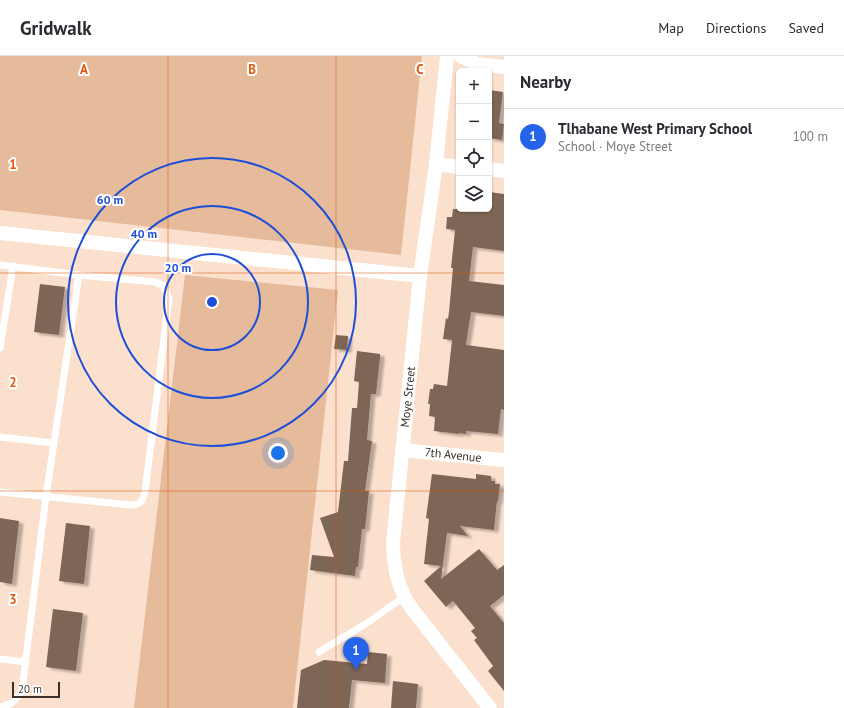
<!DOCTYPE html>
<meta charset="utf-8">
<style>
:root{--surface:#fff;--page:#f7f7f7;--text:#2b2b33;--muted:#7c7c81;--line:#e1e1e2;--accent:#2563eb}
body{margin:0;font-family:"PT Sans",sans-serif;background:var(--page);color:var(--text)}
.controls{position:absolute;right:12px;top:12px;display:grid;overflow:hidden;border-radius:6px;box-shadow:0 1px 3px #0004}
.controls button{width:36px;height:36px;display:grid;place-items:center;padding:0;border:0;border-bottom:1px solid var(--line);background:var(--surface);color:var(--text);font:20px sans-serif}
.scale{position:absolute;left:12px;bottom:10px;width:48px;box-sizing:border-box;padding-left:4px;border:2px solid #3b312a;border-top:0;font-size:11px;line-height:14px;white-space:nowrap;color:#3b312a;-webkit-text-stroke:3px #fff;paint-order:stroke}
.you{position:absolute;left:278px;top:397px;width:14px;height:14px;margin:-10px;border:3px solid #fff;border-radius:50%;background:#1a73e8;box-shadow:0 0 0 6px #1a73e833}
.badge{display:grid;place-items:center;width:26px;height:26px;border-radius:50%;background:var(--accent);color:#fff;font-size:13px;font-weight:700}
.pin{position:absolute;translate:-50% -33px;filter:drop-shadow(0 1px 2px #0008)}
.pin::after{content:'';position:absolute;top:21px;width:14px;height:12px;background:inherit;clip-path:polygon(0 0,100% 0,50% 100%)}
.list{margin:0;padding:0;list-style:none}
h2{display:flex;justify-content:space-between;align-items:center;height:52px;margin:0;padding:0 16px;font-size:17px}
h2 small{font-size:13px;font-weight:400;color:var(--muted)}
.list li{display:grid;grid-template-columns:26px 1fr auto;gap:12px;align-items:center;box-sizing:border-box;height:56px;padding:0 16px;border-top:1px solid var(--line)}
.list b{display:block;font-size:15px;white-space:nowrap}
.list p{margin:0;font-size:13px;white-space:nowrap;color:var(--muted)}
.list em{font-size:13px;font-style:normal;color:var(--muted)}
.icon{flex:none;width:22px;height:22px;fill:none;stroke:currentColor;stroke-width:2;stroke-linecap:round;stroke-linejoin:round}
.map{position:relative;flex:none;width:504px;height:652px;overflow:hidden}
header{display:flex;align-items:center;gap:24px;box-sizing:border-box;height:56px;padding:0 20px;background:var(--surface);border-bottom:1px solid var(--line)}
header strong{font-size:19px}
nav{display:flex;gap:22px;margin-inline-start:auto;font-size:14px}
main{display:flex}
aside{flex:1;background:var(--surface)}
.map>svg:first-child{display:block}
.green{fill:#e5bb9c}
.building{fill:#7e6657;filter:url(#shadow)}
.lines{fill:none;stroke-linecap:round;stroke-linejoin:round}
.service{stroke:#fff;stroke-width:7}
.minor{stroke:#fff;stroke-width:14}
.grid{fill:none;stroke:#df570e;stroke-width:1;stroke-opacity:0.55}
.ring{fill:none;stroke:#1d4ed8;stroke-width:2}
.labels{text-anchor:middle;stroke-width:4;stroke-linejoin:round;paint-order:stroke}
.street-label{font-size:12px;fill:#3b312a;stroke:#fff}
.grid-label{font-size:13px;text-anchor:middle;font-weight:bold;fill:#df570e;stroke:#fff;stroke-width:4;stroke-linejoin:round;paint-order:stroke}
.centre{fill:#1d4ed8;stroke:#fff;stroke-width:2}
.ring-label{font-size:12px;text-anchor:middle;font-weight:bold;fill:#1d4ed8;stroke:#fff;stroke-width:4;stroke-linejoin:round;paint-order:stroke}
</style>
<header>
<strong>Gridwalk</strong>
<nav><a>Map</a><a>Directions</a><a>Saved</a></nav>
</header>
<main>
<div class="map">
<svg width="504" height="652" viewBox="0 0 504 652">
<defs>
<filter id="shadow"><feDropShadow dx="4.5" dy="2.5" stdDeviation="1" flood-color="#0004"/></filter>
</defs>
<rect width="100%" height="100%" fill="#fbe0ce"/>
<g class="green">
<polygon points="0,0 422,0 401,199 0,154"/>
<polygon points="185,219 338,234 293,652 134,652"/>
</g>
<g class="building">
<polygon points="489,34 503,36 499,67 504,68 502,84 489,82"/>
<polygon points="489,136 504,138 504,195 473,191 469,225 504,229 504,260 471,256 466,289 504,294 504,354 501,353 498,378 466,375 466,378 459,377 459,378 434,375 435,361 429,360 430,348 428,348 430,333 433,333 434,328 447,330 452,284 443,283 446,262 448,263 449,256 453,212 451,212 455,174 446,173 447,161 452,161 453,153 489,153"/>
<polygon points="40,228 65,231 59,279 34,276"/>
<polygon points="336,279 348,280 347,294 334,293"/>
<polygon points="357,295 380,298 380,302 376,338 371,338 367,384 372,385 365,435 369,435 365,473 362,473 358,511 356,511 355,520 310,514 312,499 334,501 320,462 338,456 344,405 348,405 352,352 357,352 359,326 354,325"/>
<polygon points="432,418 476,423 476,418 491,420 491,425 495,425 495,428 500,428 498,446 497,445 494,474 460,470 468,480 447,477 441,523 479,493 497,514 504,509 504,539 490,550 504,567 504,635 488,615 493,610 474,584 477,582 471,575 475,572 453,545 446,551 424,525 441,510 424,508 429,463 426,462"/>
<polygon points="0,462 19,465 12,528 0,526"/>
<polygon points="66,467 90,470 84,528 59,525"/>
<polygon points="53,553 83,557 76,615 46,611"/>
<polygon points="368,596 387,598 385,627 352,624 349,652 297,652 301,614 324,604 367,608"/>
<polygon points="393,625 418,628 416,652 391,652"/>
</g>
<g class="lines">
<g class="service">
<path d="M 0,209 L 79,219 L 156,226 L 164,230 L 169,242 L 145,436 C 143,444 141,449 131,449 L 0,436"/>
<polyline points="0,292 13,210"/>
<polyline points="0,381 53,387"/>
<polyline points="319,596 367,567 404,541"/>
<polyline points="0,603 26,606"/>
<path d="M 0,651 C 12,649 16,644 22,634 L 46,440 L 79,219"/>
</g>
<g class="minor">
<path d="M 447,0 L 436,108 L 420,220 L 393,487 C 394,513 397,531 412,553 L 490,652"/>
<polyline points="460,0 477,8 504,11"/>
<polyline points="436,108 459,111"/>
<polyline points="489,113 504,115"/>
<polyline points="0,177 420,220"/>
<polyline points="402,394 504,404"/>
</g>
</g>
<path class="grid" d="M 168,0 L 168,652M 336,0 L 336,652M 0,217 L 504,217M 0,435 L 504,435"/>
<g class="ring">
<circle cx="212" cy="246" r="48"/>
<circle cx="212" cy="246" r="96"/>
<circle cx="212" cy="246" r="144"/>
</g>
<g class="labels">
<g class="street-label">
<text transform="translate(408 341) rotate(-84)" y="4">Moye Street</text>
<text transform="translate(453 399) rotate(6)" y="4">7th Avenue</text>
</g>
</g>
<g class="grid-label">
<text x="84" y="18">A</text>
<text x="252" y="18">B</text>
<text x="420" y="18">C</text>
<text x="13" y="113">1</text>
<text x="13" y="331">2</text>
<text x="13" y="548">3</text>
</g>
<circle cx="212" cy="246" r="6" class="centre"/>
<g class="ring-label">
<text x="110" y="148">60 m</text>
<text x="144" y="182">40 m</text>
<text x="178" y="216">20 m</text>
</g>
</svg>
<div class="controls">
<button>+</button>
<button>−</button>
<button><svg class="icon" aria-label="locate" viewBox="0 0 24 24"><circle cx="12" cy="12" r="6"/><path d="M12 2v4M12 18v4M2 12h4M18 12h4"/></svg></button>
<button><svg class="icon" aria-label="layers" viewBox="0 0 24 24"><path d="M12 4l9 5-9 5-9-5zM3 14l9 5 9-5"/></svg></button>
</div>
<div class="scale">20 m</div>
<div class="you"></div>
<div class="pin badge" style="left:356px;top:614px">1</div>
</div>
<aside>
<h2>Nearby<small></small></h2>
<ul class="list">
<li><span class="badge">1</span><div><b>Tlhabane West Primary School</b><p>School · Moye Street</p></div><em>100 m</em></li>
</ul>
</aside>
</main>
